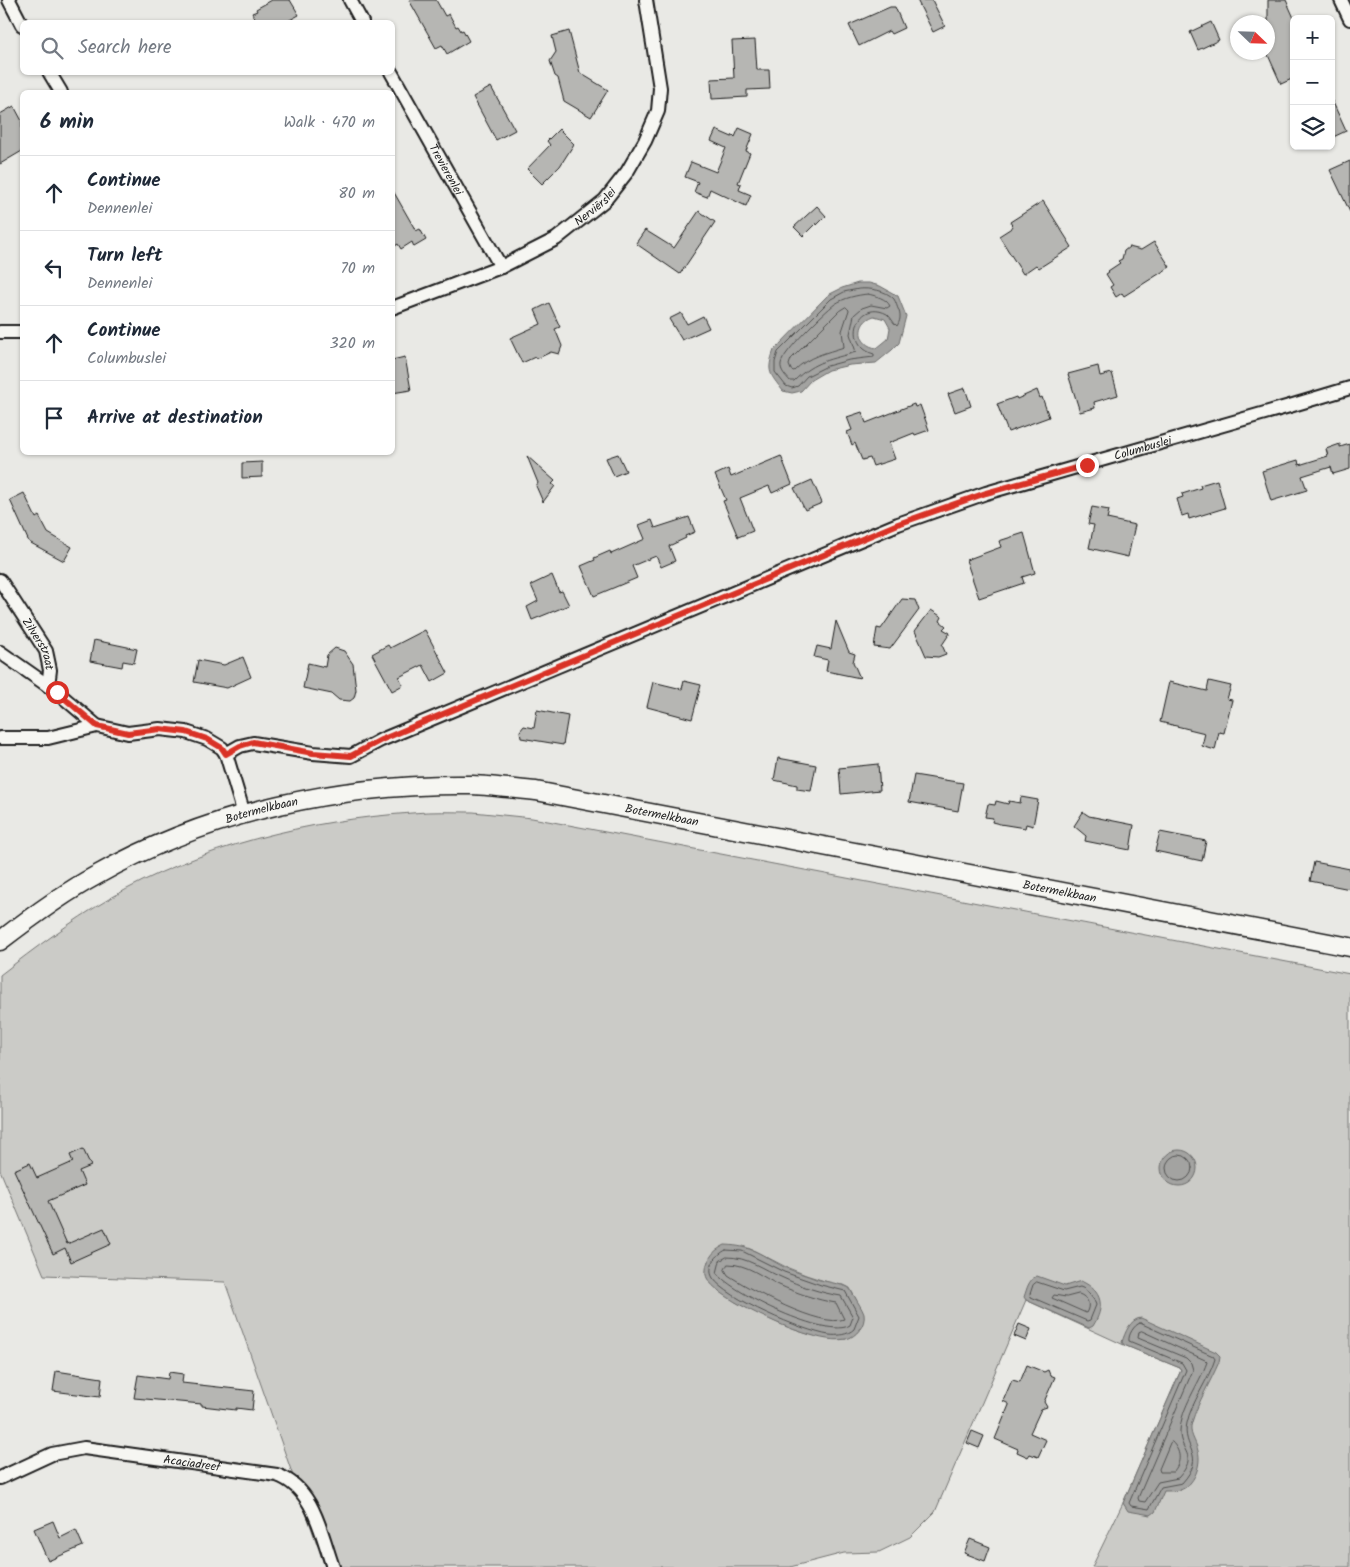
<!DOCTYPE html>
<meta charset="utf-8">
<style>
:root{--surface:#fff;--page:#f6f6f7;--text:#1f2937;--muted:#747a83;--line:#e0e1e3}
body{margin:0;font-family:Kalam,sans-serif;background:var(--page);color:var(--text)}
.controls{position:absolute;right:15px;top:15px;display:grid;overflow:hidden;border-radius:8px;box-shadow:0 1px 4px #0004}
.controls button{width:45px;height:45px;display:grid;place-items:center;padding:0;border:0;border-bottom:1px solid var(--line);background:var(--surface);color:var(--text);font:25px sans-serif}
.compass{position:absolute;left:1230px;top:15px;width:45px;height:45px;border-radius:50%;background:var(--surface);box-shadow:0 1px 4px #0004;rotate:113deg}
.stop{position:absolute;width:15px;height:15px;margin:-11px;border:4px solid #d93025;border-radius:50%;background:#fff}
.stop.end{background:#d93025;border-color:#fff;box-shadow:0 1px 5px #0008}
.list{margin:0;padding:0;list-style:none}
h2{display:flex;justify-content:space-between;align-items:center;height:65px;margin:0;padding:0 20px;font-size:21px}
h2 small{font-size:16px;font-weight:400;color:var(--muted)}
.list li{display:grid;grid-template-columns:32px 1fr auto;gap:15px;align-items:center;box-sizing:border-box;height:75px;padding:0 20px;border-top:1px solid var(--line)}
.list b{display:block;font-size:19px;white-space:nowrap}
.list p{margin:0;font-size:16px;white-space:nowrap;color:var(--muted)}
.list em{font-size:16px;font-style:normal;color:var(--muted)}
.icon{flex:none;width:28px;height:28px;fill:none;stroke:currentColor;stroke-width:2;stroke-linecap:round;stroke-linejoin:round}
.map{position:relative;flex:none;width:1350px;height:1567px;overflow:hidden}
.search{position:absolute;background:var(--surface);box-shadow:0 1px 4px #0004;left:20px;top:20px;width:375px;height:55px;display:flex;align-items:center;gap:12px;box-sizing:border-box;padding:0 18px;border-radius:8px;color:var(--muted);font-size:19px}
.panel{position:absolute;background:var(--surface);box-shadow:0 1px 4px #0004;left:20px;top:90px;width:375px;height:365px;border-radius:8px}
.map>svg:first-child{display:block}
.green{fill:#cbcbc7;stroke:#747472;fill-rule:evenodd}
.water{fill:#a3a3a1;stroke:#6d6d6c;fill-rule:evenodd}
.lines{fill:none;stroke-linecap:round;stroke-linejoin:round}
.shore{stroke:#525251;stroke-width:1}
.building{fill:#b6b6b3;stroke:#1c1c1c}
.minor-casing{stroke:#1c1c1c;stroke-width:16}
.secondary-casing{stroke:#1c1c1c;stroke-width:21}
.minor{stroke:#f6f6f2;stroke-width:12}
.secondary{stroke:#f6f6f2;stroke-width:18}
.route{stroke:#d93025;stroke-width:6}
.labels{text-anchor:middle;stroke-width:5;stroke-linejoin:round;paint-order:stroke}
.street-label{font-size:12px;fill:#1c1c1c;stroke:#f6f6f2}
</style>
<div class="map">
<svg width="1350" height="1567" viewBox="0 0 1350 1567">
<rect width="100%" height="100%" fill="#e9e9e5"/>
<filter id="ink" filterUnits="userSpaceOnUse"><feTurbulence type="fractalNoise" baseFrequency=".02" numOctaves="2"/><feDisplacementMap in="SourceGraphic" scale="10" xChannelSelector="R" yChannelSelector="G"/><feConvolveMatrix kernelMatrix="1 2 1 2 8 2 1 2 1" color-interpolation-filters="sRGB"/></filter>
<g filter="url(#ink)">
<path class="green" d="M 473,812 L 532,818 L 1350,974 L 1350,1567 L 1092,1567 L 1123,1503 L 1181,1370 L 1180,1368 L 1124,1345 L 1026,1300 L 935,1512 L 910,1537 L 879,1552 L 844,1553 L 790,1567 L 325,1567 L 225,1282 L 44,1275 L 0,1170 L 0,975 C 35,948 70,922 109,899 C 200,846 308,820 412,813 C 432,811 453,812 473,812 ZM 743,1246 L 755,1251 L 786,1267 L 806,1275 L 834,1284 L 844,1285 L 850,1288 L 862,1311 L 846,1339 C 805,1340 769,1319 734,1301 Z"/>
<g class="water">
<path d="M 858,283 L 869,283 L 880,286 L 898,296 L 906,316 L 899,343 L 892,350 L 876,363 L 850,365 L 828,370 L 811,380 L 801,391 L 792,393 L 783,391 C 770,374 766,372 774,350 L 828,295 L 842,288 ZM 874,316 L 885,319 L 890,328 L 888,339 L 877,348 C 857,346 855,322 874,316 Z"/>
<circle cx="1179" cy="1168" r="18"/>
<path d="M 725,1245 C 753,1246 761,1255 784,1267 C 795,1272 806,1275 816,1279 C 823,1281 846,1285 849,1288 C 851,1290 853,1295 855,1297 C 858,1303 862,1308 864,1314 C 866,1325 856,1337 846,1339 C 830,1342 813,1336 798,1331 C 777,1324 716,1297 707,1278 C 705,1274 706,1268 707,1264 C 711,1254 715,1250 725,1245 Z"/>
<path d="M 1037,1276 L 1065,1286 L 1081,1281 C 1103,1291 1105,1307 1093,1326 L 1089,1328 L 1026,1300 L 1024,1297 C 1027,1289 1028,1280 1037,1276 Z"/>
<path d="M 1141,1318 L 1216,1352 L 1220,1356 L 1219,1362 C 1211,1381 1198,1402 1192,1422 C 1188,1434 1196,1440 1198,1451 C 1202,1464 1194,1486 1180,1490 C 1175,1491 1169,1491 1164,1491 L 1155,1512 L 1151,1515 L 1128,1511 L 1123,1503 L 1181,1370 L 1180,1368 L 1124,1345 L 1122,1342 C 1125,1333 1130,1319 1141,1318 Z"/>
</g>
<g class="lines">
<g class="shore">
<path d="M 859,289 C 870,288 886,290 894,299 C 896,302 897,307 899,311 C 901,317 900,321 897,326 C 893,323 891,317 887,314 C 857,298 842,345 874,354 L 874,357 L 849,360 L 827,366 L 807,376 L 798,386 L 792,388 L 786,386 L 775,372 L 775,362 L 778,352 L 831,299 L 844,292 Z"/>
<path d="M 868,294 C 876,296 886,298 890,306 L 887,308 L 871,305 L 862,308 L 854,315 L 850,334 L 856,352 C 830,360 815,360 794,381 L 790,381 C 786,376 780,371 781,364 C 782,353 824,312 835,304 C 844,298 857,295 868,294 Z"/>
<path d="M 846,307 L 849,310 L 842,331 L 844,347 C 826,353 808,356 794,371 L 791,370 L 789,365 L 791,359 L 839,311 Z"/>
<circle cx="1179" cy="1168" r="13"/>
<path d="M 726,1250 L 742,1251 L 784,1272 L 821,1285 L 845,1291 L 859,1316 L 854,1329 C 848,1335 837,1336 829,1335 C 803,1331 727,1299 713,1278 C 706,1267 717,1254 726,1250 Z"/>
<path d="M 727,1257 C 748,1257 762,1269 781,1277 C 800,1286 821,1293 841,1296 L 853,1317 L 850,1325 C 828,1340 732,1293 717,1273 L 720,1261 Z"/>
<path d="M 728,1264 C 748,1264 762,1277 779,1285 C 797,1293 817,1300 836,1303 L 844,1319 C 822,1329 749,1289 728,1275 L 725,1270 Z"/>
<polygon points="1037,1282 1064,1291 1080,1287 1085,1289 1094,1300 1096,1305 1090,1320 1087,1321 1031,1297 1030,1294 1033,1285"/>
<path d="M 1079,1294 C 1088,1297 1091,1305 1086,1313 L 1052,1298 L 1054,1295 L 1066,1297 Z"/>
<path d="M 1140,1323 L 1213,1356 L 1215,1359 C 1209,1379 1191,1403 1187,1423 C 1181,1449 1208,1454 1182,1483 L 1161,1487 L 1149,1509 L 1131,1506 L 1129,1503 L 1186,1370 L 1182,1363 L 1129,1341 C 1128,1335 1134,1325 1140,1323 Z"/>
<path d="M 1142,1331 L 1205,1360 L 1207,1362 C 1199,1385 1181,1407 1180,1431 C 1179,1452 1200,1454 1178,1478 L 1158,1482 L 1145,1502 L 1139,1501 L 1138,1498 L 1193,1370 L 1191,1363 L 1186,1358 L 1138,1338 L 1139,1332 Z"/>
<path d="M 1172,1442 C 1181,1451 1182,1462 1173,1472 L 1160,1472 L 1159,1469 L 1170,1443 Z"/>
</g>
</g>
<g class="building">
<polygon points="272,0 290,0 299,15 286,22 257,22 252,13 257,11 256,9"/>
<polygon points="409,0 436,0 445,16 449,14 456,27 458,26 461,31 463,30 469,41 447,54 442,45 436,48"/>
<polygon points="917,0 932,0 945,26 933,32"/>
<polygon points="1268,0 1286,0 1294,18 1294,78 1281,84 1268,55"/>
<polygon points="890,7 895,7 904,28 891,34 889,31 859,46 849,25"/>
<polygon points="1211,22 1219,40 1198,50 1190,32"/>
<polygon points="569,31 580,73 608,90 591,117 564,101 558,78 555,76 550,61 556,52 552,36"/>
<polygon points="755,40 757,70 769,70 770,89 747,90 747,97 712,99 711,79 734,78 732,41"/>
<polygon points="491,87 515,130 496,140 473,97"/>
<polygon points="1331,98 1346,131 1331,138"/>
<polygon points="14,106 22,121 22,151 0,164 0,114"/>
<polygon points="739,128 753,134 746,151 750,153 738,183 741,184 739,190 751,195 746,206 710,189 707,197 694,192 698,182 685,177 691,162 716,172 726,148 711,141 716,130 732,137 733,135 735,137"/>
<polygon points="559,129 574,144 560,166 542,184 527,169 550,145 547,141"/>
<polygon points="1350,161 1350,212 1330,170"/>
<polygon points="392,189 416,231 420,229 426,240 414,247 412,242 401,249 398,244 392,248"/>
<polygon points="1043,201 1072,247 1039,268 1036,265 1023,274 999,236 1013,227 1010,222"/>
<polygon points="817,206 826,216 817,225 816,223 803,236 794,227"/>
<polygon points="699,211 715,222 680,274 638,245 636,243 645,230 674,248"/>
<polygon points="1154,242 1170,267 1124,296 1122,293 1116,297 1110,287 1113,285 1106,274 1109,272 1108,271 1120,263 1118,261 1122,259 1124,251 1129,247 1141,250"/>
<polygon points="549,303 560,327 555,329 562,346 559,354 551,352 536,359 535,357 522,363 510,338 541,324 535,310"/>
<polygon points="681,313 687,324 703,316 709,328 682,340 669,319"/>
<polygon points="405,357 411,390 392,393 392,360"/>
<polygon points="1098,366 1100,376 1112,373 1118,395 1094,402 1095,408 1080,412 1068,374"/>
<polygon points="965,388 971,406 955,412 948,394"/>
<polygon points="1037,390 1040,398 1042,397 1049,417 1008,432 997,404 1016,397 1017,399"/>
<polygon points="914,404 915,407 920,405 929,430 915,435 914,433 889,443 895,459 873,466 870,458 862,460 855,443 852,445 847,432 852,430 847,417 862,412 866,423"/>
<polygon points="1340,444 1340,447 1350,444 1350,469 1333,474 1331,467 1302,476 1307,490 1271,501 1262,471 1298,460 1299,465 1328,456 1326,449"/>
<polygon points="618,454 626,471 614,476 606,458"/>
<polygon points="527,456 555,481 552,484 555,486 543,502 536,486 538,483"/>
<polygon points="781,456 792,484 772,493 769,486 740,498 753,531 738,537 723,501 726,500 715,475 728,469 731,477"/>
<polygon points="262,462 262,477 242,478 242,463"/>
<polygon points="812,480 822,503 805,510 794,488"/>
<polygon points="1217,480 1225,508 1189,519 1188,514 1182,516 1177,499 1183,497 1182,494 1201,488 1200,485"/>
<polygon points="24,493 36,518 39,516 48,533 72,547 64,561 29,542 10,500"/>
<polygon points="1092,507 1109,510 1107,519 1135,525 1128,557 1089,548 1094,525 1088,524"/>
<polygon points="689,517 695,532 685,536 686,538 669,546 675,561 661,567 656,556 632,566 637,578 594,596 581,566 595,560 594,558 610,551 611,554 645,539 639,525 652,520 655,528"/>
<polygon points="1024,533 1035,573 1022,577 1024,583 979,598 966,560 1001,547 999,541"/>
<polygon points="552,575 559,592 562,591 569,605 532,620 527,607 538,601 531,585"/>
<polygon points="902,599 915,600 919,610 890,649 874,647 877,628 881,629"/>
<polygon points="931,610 942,617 940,621 946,626 943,629 950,633 942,645 946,654 938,657 926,656 915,631"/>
<polygon points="836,621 849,652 855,654 853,662 860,678 826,671 828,660 814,657 817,646 831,649"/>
<polygon points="425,630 448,673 432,682 423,665 399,677 403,685 392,691 372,654 388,645 390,648"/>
<polygon points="94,640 137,649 134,663 123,661 122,667 90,661"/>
<polygon points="335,648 344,651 353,664 356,690 354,698 350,701 339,700 332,694 303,688 308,663 325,667 327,655"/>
<polygon points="243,657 251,677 227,688 194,682 198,660 224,665"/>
<polygon points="684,681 701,685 692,719 647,707 653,682 682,689"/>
<polygon points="1209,681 1231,686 1227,699 1232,700 1224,733 1219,732 1215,750 1202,746 1205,733 1160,722 1169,682 1207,691"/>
<polygon points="537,710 568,716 563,745 521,738 520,731 524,726 534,728"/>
<polygon points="778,758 816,765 811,791 797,789 797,785 774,780"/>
<polygon points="878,764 880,790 841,794 839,768"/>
<polygon points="914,775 963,783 958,811 909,802"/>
<polygon points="1021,797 1038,800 1033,826 1026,824 1025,828 1000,824 992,822 993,818 985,817 988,804 995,805 996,801 1008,804 1009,801 1020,803"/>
<polygon points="1083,812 1089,816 1134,825 1130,850 1085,841 1086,836 1074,826"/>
<polygon points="1160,832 1206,841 1202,861 1155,851"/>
<polygon points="1314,862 1350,869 1350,889 1310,881"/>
<polygon points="83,1149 91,1166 79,1171 85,1185 48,1201 67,1244 104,1228 111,1244 71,1262 65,1248 53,1254 14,1170 30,1163 37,1178 73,1162 70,1155"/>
<polygon points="1019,1324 1031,1329 1026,1341 1014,1336"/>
<polygon points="1027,1365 1044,1372 1048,1370 1050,1375 1055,1377 1044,1402 1047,1407 1041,1409 1030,1433 1046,1440 1038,1457 1030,1454 1028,1457 1017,1452 1018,1449 995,1439 1009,1405 1009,1404 1003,1401 1012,1380 1020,1382"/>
<polygon points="56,1371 102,1378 100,1397 53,1391"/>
<polygon points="169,1372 183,1374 182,1383 254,1391 252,1410 236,1408 236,1410 202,1406 202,1404 134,1398 138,1375 168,1379"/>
<polygon points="972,1431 984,1436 979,1448 967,1443"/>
<polygon points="53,1521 60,1538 76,1530 83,1546 48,1561 34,1529"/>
<polygon points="970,1539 990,1547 985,1561 964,1553"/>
</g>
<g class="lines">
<g class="minor-casing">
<g id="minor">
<polyline points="9,0 22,25"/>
<polyline points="350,0 362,22"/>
<polyline points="1341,0 1350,19"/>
<polyline points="49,72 61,92"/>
<path id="s1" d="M 391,72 L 501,267"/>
<path id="s2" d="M 392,308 L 501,267 L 556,239 L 605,200 L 627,172 L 645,141 L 658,111 L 660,88 L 646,0"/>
<polyline points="0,332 22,332"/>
<path id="s3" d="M 0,580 L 46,651 L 50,670 L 48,686"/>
<polyline points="0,652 57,692 97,726 128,733 160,729 186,732 207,739 222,748 226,754 244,814"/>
<polyline points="0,738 48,738 97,726"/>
<path id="s4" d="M 226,754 L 240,746 L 253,743 L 313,753 L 351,756 L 381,740 L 898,524 L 986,493 L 1293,405 L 1350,388"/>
<path id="s5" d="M 0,1478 L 52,1454 L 84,1448 L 277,1475 C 314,1488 321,1534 333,1567"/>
</g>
</g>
<g class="secondary-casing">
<g id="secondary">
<path id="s6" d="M 0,941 C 31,917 62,894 97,875 C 210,811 342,783 472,785 C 493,786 515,789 536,791 L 1350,947"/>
</g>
</g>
<use href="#minor" class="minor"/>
<use href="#secondary" class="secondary"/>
</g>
</g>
<g class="lines" filter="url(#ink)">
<polyline class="route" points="57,692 97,726 128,733 160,729 186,732 207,739 222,748 226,754 240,746 253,742 313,753 351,756 381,740 898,524 986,493 1087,465"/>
</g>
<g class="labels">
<g class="street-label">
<text dy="4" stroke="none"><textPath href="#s1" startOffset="112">Trevierenlei</textPath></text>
<text dy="4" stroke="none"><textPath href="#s2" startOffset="229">Nerviërslei</textPath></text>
<text dy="4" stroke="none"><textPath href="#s4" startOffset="979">Columbuslei</textPath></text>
<text dy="4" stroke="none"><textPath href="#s3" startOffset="75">Zilverstraat</textPath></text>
<text dy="4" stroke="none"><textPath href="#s6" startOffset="295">Botermelkbaan</textPath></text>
<text dy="4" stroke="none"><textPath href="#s6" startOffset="700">Botermelkbaan</textPath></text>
<text dy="4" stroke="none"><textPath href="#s6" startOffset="1105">Botermelkbaan</textPath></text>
<text dy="4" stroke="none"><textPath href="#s5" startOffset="199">Acaciadreef</textPath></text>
</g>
</g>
</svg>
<div class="controls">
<button>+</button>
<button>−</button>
<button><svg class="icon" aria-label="layers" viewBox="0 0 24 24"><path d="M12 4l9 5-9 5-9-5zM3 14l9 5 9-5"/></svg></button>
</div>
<svg class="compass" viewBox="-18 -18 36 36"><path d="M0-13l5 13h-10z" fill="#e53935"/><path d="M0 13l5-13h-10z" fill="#747a83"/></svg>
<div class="stop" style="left:57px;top:692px"></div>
<div class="stop end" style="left:1087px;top:465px"></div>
<div class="search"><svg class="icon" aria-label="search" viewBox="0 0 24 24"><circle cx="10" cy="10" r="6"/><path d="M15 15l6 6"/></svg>Search here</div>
<section class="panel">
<h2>6 min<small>Walk · 470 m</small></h2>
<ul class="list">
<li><svg class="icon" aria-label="ahead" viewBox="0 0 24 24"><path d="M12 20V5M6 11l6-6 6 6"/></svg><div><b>Continue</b><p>Dennenlei</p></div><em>80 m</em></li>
<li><svg class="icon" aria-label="left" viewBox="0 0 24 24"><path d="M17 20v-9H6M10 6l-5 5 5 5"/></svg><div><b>Turn left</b><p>Dennenlei</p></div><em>70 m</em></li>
<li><svg class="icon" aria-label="ahead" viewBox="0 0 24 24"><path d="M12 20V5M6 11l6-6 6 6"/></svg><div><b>Continue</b><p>Columbuslei</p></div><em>320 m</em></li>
<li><svg class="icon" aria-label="arrive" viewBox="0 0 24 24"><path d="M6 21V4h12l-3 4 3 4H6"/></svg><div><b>Arrive at destination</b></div></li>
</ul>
</section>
</div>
